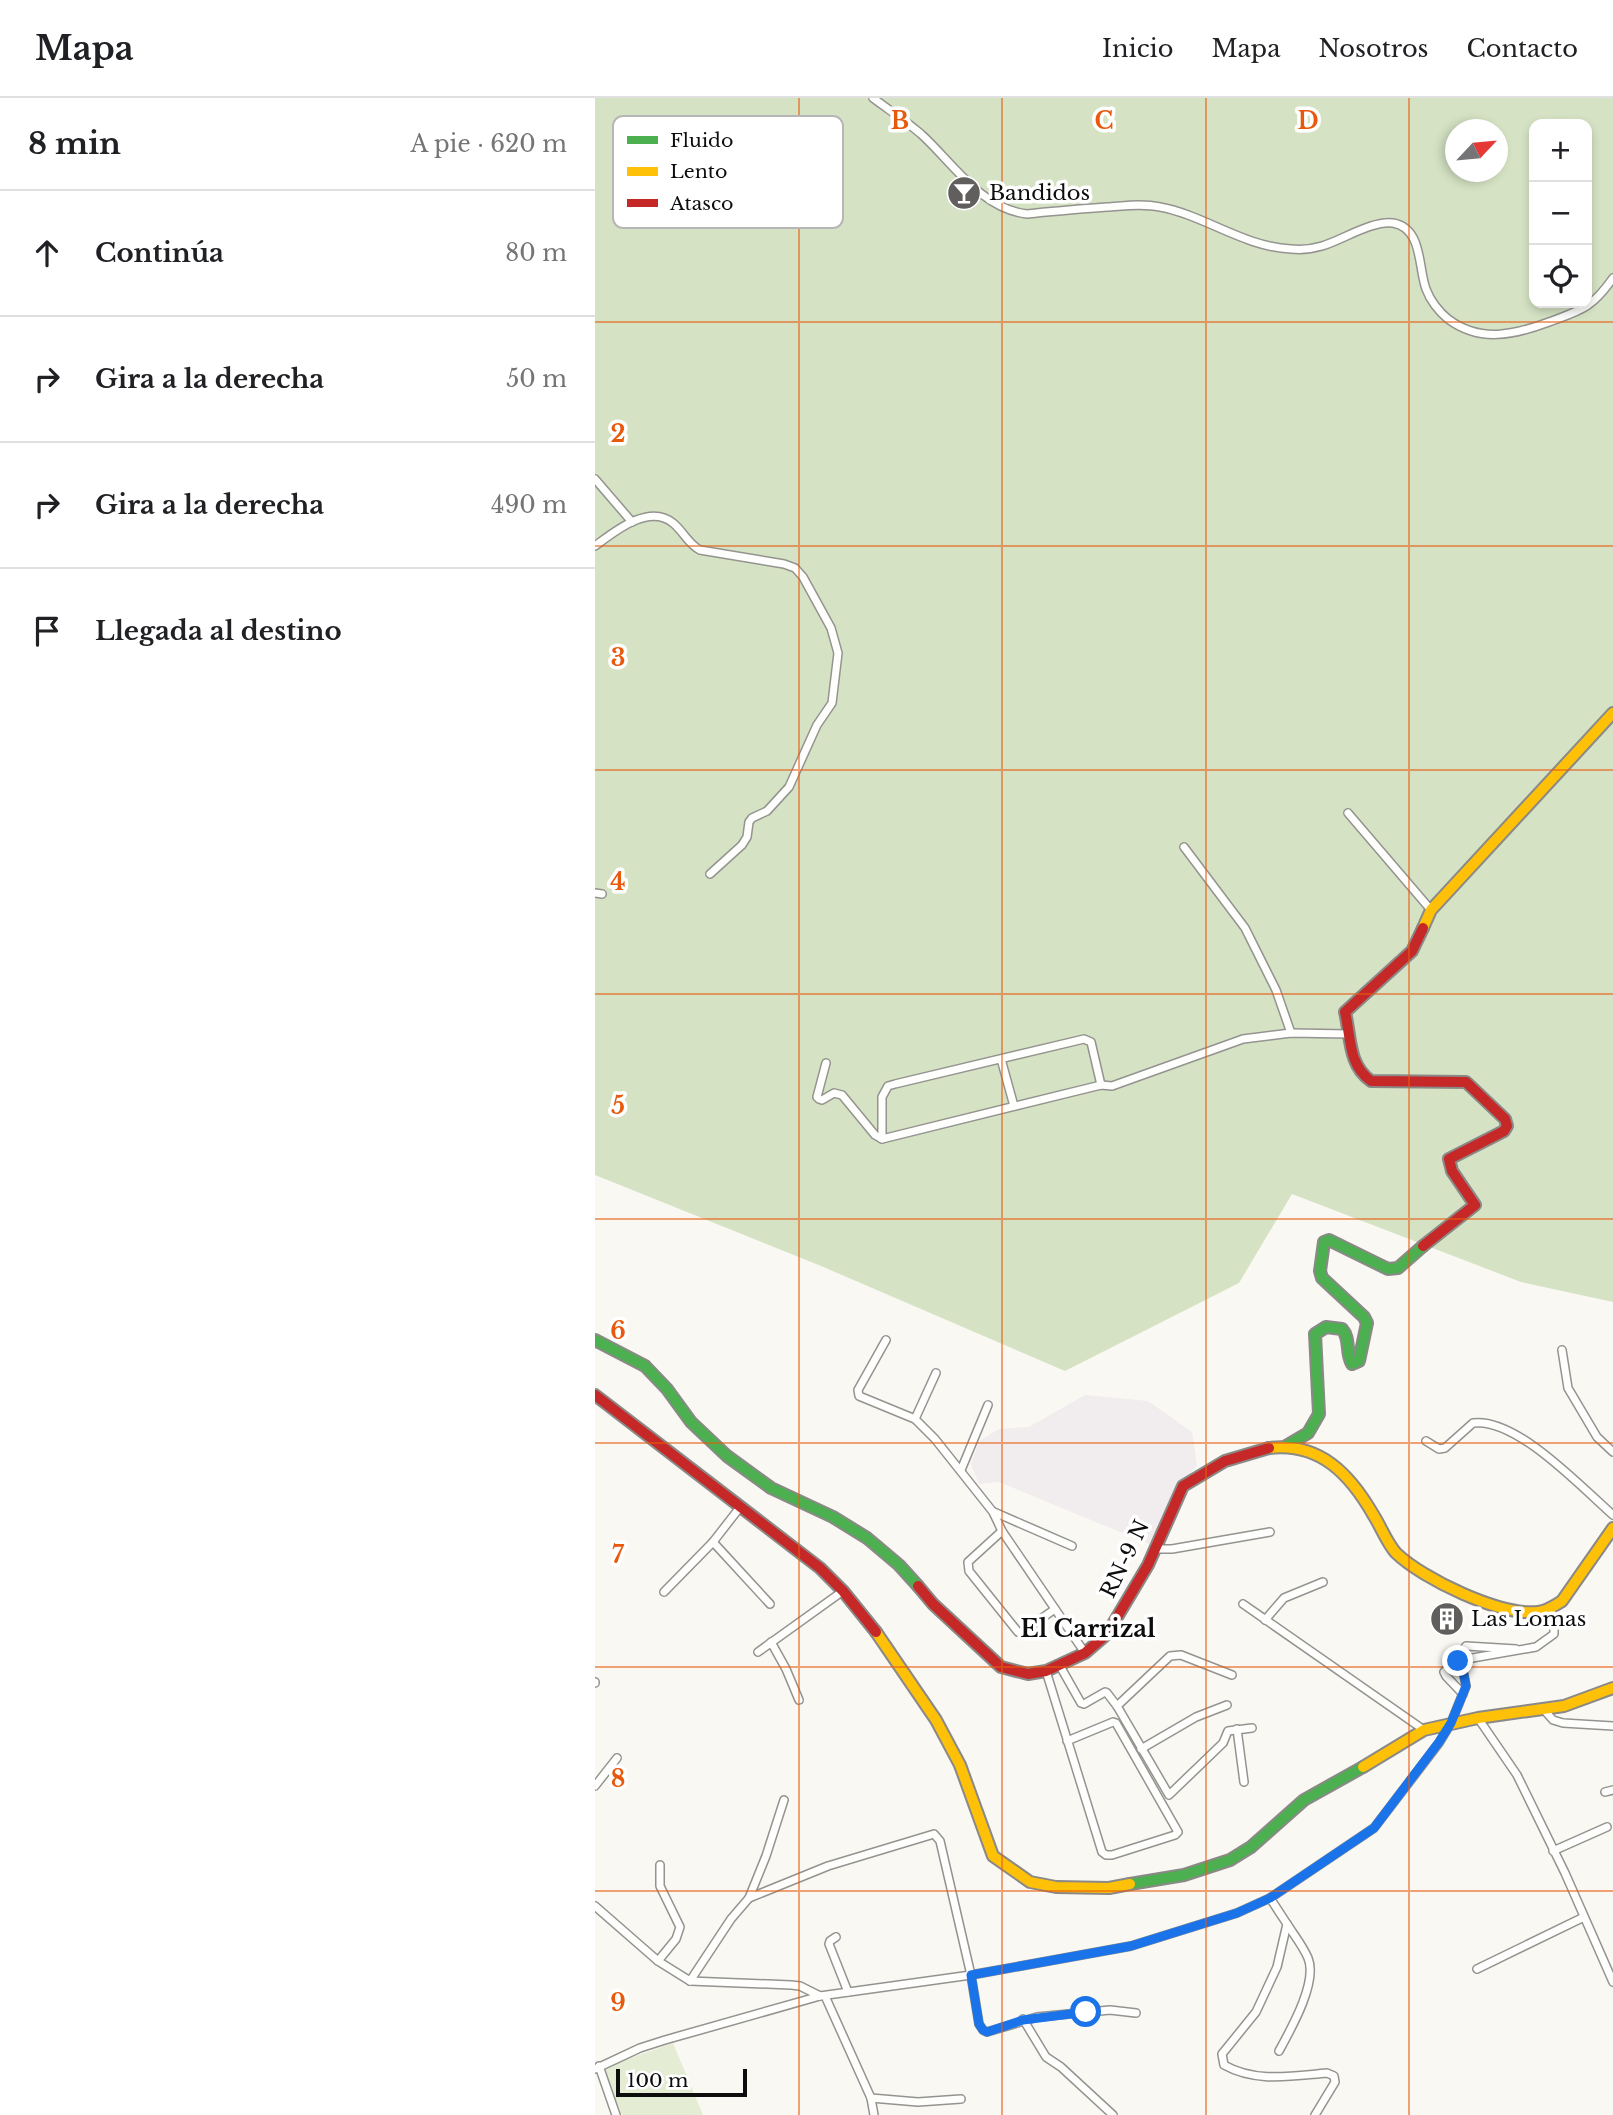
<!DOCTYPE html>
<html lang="es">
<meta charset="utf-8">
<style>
:root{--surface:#fff;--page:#f6f6f6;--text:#202124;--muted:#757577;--line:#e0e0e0}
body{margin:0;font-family:"Libre Baskerville",serif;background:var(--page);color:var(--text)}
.controls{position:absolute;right:21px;top:21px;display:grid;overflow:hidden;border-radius:14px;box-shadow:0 4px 10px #0003}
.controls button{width:63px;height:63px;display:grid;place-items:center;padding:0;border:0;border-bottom:2px solid var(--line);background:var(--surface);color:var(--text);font:35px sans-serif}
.compass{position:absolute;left:850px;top:21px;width:63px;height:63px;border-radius:50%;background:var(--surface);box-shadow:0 4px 10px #0003;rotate:64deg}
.scale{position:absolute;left:21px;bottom:18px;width:131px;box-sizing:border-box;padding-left:7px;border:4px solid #0d0d0d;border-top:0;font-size:19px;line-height:24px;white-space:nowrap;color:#0d0d0d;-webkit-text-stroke:5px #fff;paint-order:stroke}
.stop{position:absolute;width:21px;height:21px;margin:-16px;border:5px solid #1a73e8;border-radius:50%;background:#fff}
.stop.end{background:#1a73e8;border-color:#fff;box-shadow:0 2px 7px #0008}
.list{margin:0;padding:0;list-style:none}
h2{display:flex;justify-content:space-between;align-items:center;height:91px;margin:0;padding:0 28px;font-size:30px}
h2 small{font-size:23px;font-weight:400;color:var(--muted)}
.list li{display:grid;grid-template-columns:46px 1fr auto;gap:21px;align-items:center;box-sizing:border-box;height:126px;padding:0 28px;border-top:2px solid var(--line)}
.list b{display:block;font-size:26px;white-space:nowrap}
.list em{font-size:23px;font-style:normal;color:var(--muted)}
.icon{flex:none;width:38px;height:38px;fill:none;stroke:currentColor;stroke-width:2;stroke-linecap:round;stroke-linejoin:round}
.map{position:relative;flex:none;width:1018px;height:2017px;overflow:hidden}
header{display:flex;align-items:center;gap:42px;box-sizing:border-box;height:98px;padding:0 35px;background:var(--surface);border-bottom:2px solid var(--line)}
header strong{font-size:33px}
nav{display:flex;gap:38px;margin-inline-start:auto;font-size:24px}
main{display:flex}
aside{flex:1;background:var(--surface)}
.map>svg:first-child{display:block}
.industrial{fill:#f1ecee}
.green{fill:#e4ecd4}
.forest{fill:#d5e3c4;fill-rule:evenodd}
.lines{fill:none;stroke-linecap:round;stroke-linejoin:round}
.street-casing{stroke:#949390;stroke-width:10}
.fast-casing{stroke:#8a8987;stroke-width:14}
.slow-casing{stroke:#8a8987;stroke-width:14}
.jam-casing{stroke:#8a8987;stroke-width:14}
.street{stroke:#fefefd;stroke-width:7}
.fast{stroke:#4caf50;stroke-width:10}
.slow{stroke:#ffc107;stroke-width:10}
.jam{stroke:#c62828;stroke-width:10}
.route{stroke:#1a73e8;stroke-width:9}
.grid{fill:none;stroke:#e8590c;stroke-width:2;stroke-opacity:0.55}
.labels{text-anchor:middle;stroke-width:7;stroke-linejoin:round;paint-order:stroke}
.poi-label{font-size:21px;fill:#0d0d0d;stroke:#fff;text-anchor:start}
.street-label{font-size:21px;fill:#0d0d0d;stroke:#fff}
.quarter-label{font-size:24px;font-weight:bold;fill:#0d0d0d;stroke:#fff}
.key{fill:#fff;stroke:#b6b6b6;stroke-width:2}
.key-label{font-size:19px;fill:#0d0d0d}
.grid-label{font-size:23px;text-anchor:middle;font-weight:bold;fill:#e8590c;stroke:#fff;stroke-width:7;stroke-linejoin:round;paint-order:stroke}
</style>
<header>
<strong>Mapa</strong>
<nav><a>Inicio</a><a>Mapa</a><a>Nosotros</a><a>Contacto</a></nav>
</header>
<main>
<aside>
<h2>8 min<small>A pie · 620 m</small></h2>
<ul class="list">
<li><svg class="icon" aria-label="ahead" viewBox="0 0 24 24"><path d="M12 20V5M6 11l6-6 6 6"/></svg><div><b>Continúa</b></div><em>80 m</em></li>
<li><svg class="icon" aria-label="right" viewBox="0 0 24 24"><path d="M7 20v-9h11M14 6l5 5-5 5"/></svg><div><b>Gira a la derecha</b></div><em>50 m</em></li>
<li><svg class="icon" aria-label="right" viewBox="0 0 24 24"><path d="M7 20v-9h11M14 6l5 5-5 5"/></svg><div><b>Gira a la derecha</b></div><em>490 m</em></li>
<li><svg class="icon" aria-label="arrive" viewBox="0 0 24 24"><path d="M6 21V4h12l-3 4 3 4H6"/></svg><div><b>Llegada al destino</b></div></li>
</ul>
</aside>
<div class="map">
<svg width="1018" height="2017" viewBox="0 0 1018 2017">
<rect width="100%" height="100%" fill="#faf8f2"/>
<polygon class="industrial" points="490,1297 553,1303 597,1334 602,1368 588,1383 554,1446 404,1384 384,1386 376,1366 384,1343 404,1331 434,1329"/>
<polygon class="green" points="78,1945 108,2017 27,2017 8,1970"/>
<path class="forest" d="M 0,0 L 1018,0 L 1018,1204 L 926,1184 L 697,1096 L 644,1185 L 470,1273 L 226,1168 L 0,1077 ZM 939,26 L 992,26 L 992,205 L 939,205 ZM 860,32 L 902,32 L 902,74 L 860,74 Z"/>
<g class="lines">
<g class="street-casing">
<g id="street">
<path d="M 278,0 C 294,12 311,23 326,36 C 358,65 386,111 432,116 C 459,113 485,111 512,109 C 529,108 547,105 565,109 C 609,117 649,149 696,151 C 706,152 717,151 727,148 C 747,142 778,122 798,125 C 828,130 823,170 831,191 C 835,202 844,214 853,221 C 885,245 919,237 954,224 C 967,219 981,215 993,207 C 1003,200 1011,190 1018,180"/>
<polyline points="0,381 37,424"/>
<path d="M 0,448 C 19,434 54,405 78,425 C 89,434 93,446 105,452 L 189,466 L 200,470 L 208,479 L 236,530 L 243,555 L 237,605 L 222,627 L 194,689 L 172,713 L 157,720 L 154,724 L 152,739 L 147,747 L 115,776"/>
<polyline points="753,715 836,812"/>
<polyline points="589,749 650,830 681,892 696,935"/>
<polyline points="0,795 7,796"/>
<polyline points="406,961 419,1008"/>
<polyline points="231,965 222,999 224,1001 227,1002 239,995 247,997 280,1037 287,1041 506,987 517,988 648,941 696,935 754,936"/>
<polyline points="287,1041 287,999 293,988 300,986 489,941 496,944 506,987"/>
<polyline points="291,1242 263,1292 264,1298 320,1321 340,1341 398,1414 407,1433 490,1555"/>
<polyline points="967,1252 973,1290 1002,1339 1018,1354"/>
<polyline points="320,1321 341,1275"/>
<path d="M 831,1343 L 844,1351 L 850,1350 L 878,1325 C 921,1319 986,1389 1018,1417"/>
<polyline points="366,1372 393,1307"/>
<polyline points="399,1414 477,1448"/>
<polyline points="407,1433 373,1464 374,1473 423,1534 427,1534 460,1511"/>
<polyline points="118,1444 175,1506"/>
<polyline points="560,1451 577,1451 675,1434"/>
<polyline points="69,1494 118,1444 146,1408"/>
<polyline points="648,1506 829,1632"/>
<polyline points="670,1522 689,1500 728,1484"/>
<polyline points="176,1544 191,1571 204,1602"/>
<polyline points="163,1554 248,1493"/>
<polyline points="465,1568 486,1605 489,1606 510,1594 512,1595 522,1608 574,1697 628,1645 633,1633 657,1630"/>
<polyline points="451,1573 507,1754 511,1757 517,1757 580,1737 583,1734 521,1625 518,1624 472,1643"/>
<polyline points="0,1584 0,1585"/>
<polyline points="868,1596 851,1578 849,1574 859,1564 866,1562 941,1549 959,1536 959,1520 955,1511"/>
<polyline points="522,1608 575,1558 586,1557 637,1577"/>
<polyline points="950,1613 958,1622 968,1625 1018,1628"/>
<polyline points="883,1620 922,1677 970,1775 1018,1884"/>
<polyline points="642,1631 649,1684"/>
<polyline points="546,1651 601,1619 632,1607"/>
<polyline points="0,1688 22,1660"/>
<polyline points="1010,1694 1018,1692"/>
<polyline points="958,1753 1012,1729"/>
<polyline points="154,1800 233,1768 339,1736 345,1743 376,1877 384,1926 388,1932 392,1934 442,1919 515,1912 541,1915"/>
<path d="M 675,1800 L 692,1826 L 682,1869 L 661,1914 L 627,1956 L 629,1967 C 661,1985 697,1978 732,1975 L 739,1978 L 740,1984 L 720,2017"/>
<polyline points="0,1808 63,1863 95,1883 196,1887 205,1888 225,1898"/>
<polyline points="241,1839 235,1843 234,1846 253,1894"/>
<polyline points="63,1863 81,1841 85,1829 65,1788 65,1767"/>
<polyline points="882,1871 989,1819"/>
<polyline points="95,1883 136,1821 154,1800 171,1758 189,1702"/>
<polyline points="230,1898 276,2000 279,2017"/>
<polyline points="428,1921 451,1959 466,1969 518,2017"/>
<path d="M 684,1953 C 696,1931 723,1884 713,1860 C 708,1848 699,1837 692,1826"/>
<polyline points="4,1968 21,2017"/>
<polyline points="0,1971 45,1950 70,1942 225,1898 376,1877 536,1848 642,1815 675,1800 779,1730 844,1645 856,1625 871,1588 866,1562 867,1553 871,1548 921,1551"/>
<polyline points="276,2000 323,2004 366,2001"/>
</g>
</g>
<g class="fast-casing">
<g id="fast">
<polyline points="0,1242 50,1268 72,1291 96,1324 132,1358 176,1390 238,1419 272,1440 304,1467 323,1488"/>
<path d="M 691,1348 L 713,1335 L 724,1316 L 720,1236 L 731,1229 L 747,1231 C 756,1241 750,1254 757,1266 L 764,1263 L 772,1225 L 769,1219 L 727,1180 L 725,1173 L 729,1144 L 734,1142 L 793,1171 L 803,1170 L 828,1148"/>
<polyline points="535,1786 589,1777 635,1762 656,1749 709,1702 768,1669"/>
</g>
</g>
<g class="slow-casing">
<g id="slow">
<polyline points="828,830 836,812 1018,615"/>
<path d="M 674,1350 C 725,1344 755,1376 779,1418 C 786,1429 792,1445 801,1455 C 828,1481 905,1518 943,1514 C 952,1513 959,1508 967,1503 L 1018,1430"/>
<polyline points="281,1534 341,1622 365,1667 398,1758 435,1784 461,1789 514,1790 535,1786"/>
<polyline points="768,1669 829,1632 883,1620 969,1608 1018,1590"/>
</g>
</g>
<g class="jam-casing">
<g id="jam">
<path d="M 828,830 L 817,853 L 750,914 C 756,939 753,967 776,983 L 871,984 L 910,1021 L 912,1028 L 909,1033 L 854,1061 L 857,1073 L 880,1107 L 828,1148"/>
<polyline points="0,1297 225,1470 248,1493 281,1534"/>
<polyline points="323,1488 338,1506 406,1569 433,1576 451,1573 490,1555 512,1536 553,1467 588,1388 630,1363 674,1350"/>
</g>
</g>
<use href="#street" class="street"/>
<use href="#fast" class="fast"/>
<use href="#slow" class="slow"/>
<use href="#jam" class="jam"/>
</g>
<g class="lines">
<polyline class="route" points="491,1914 428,1922 392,1934 388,1932 384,1926 376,1877 536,1848 642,1815 675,1800 779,1730 844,1644 856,1625 871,1588 866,1562 863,1563"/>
</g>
<path class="grid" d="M 204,0 L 204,2017M 407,0 L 407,2017M 611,0 L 611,2017M 814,0 L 814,2017M 0,224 L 1018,224M 0,448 L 1018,448M 0,672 L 1018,672M 0,896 L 1018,896M 0,1121 L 1018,1121M 0,1345 L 1018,1345M 0,1569 L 1018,1569M 0,1793 L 1018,1793"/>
<defs>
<g id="bar-disc" transform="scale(1.75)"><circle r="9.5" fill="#605f5d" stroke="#fff"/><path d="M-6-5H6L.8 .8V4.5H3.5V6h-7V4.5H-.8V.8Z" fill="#fff"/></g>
<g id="building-disc" transform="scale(1.75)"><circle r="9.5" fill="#605f5d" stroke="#fff"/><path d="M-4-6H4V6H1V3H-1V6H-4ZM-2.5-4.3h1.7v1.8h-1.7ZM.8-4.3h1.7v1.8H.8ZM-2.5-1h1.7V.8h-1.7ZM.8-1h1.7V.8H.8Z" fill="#fff"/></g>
</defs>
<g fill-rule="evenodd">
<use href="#bar-disc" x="369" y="95"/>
<use href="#building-disc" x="852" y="1521"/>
</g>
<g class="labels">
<g class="poi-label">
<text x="394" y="102">Bandidos</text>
<text x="876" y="1528">Las Lomas</text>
</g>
<g class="street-label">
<text transform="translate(530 1461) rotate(-64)" y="7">RN-9 N</text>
</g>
<g class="quarter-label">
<text x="493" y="1539">El Carrizal</text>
</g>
</g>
<rect x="18" y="18" width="230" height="112" rx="10" class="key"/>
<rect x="32" y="38" width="31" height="8" fill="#4caf50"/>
<rect x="32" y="69" width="31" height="9" fill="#ffc107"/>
<rect x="32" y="101" width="31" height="8" fill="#c62828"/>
<g class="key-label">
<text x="75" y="49">Fluido</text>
<text x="75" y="80">Lento</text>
<text x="75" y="112">Atasco</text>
</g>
<g class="grid-label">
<text x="305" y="31">B</text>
<text x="509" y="31">C</text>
<text x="713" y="31">D</text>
<text x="23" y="344">2</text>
<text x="23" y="568">3</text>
<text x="23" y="792">4</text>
<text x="23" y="1016">5</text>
<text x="23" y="1241">6</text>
<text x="23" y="1465">7</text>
<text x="23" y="1689">8</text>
<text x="23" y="1913">9</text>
</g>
</svg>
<div class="controls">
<button>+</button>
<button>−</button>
<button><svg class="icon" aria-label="locate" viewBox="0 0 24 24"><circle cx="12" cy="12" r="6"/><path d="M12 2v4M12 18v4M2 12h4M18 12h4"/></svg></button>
</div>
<svg class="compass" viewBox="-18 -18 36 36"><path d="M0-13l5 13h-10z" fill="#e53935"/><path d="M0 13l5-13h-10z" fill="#757577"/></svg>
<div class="scale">100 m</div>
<div class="stop" style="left:491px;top:1914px"></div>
<div class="stop end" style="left:863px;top:1563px"></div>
</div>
</main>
